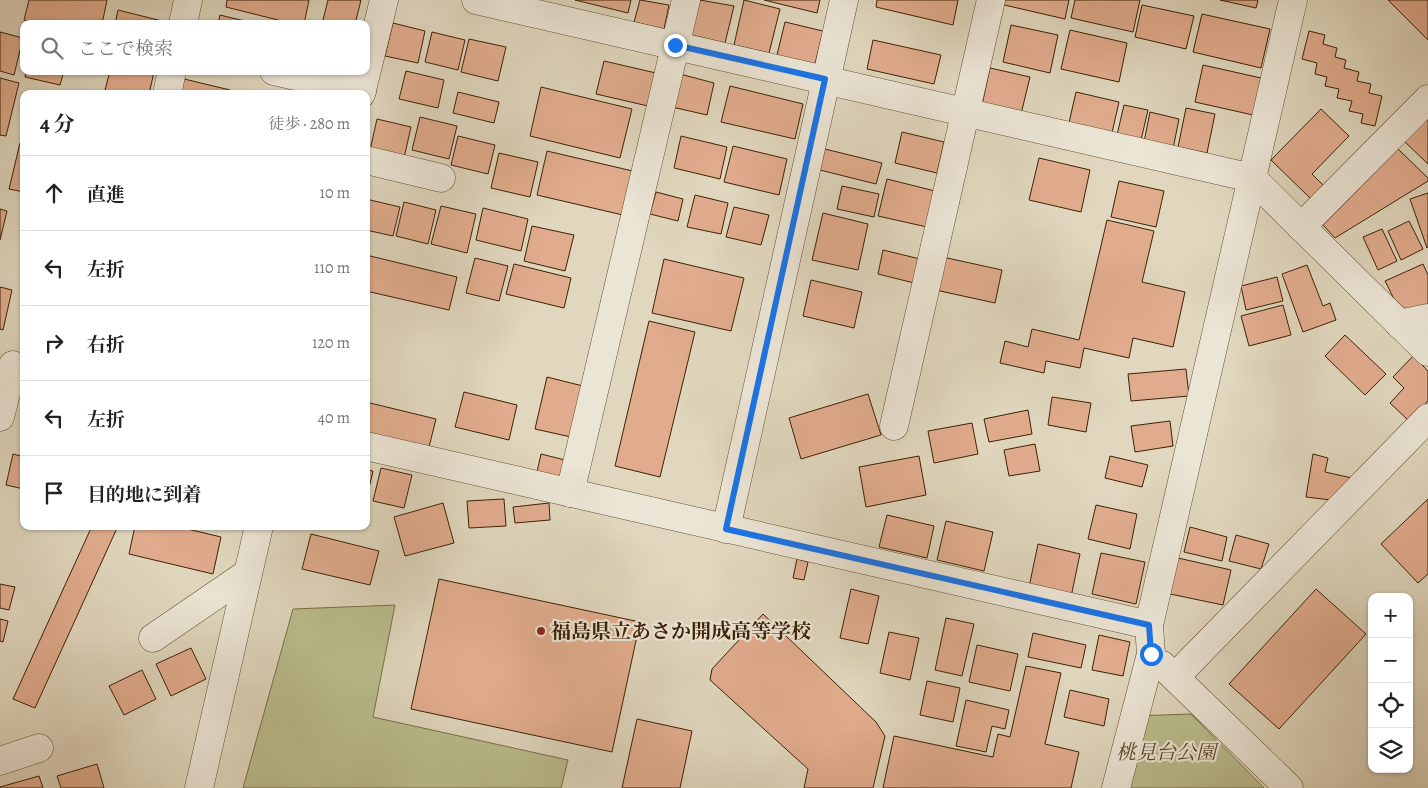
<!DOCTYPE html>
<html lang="ja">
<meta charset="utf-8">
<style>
:root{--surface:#fff;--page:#f6f6f6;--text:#222;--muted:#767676;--line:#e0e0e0}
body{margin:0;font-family:Alegreya,"Noto Serif JP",serif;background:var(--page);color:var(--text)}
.controls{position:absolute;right:15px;bottom:15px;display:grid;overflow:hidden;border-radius:10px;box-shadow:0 1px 4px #0004}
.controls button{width:45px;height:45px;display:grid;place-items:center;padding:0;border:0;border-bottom:1px solid var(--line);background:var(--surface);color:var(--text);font:25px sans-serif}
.stop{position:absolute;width:15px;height:15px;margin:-11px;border:4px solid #1a73e8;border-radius:50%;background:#fff}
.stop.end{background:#1a73e8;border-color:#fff;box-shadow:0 1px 5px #0008}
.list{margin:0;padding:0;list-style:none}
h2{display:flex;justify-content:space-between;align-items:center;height:65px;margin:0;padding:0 20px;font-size:21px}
h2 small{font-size:16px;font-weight:400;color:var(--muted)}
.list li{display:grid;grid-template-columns:32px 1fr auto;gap:15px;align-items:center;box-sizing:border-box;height:75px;padding:0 20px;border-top:1px solid var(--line)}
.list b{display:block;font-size:19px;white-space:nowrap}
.list em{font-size:16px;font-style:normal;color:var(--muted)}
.icon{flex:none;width:28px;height:28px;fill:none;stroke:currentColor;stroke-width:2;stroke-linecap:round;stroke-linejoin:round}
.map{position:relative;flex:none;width:1428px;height:788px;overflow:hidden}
.search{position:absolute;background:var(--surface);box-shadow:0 1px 4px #0004;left:20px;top:20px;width:350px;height:55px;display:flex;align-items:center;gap:12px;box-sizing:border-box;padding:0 18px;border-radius:10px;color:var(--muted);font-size:19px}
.panel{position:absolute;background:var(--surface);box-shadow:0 1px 4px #0004;left:20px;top:90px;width:350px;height:440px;border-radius:10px}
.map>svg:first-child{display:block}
.green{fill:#babc8c;stroke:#7b6f48}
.building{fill:#e1ac8e;stroke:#3c2204}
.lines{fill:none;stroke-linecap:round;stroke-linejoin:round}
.minor-casing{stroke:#654f32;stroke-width:29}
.minor{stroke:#ebe5d5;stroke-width:28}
.route{stroke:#1a73e8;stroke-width:6}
.poi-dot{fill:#8f2418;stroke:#ebe5d5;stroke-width:2}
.labels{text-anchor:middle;stroke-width:4.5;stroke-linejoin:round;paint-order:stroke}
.poi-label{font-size:20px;font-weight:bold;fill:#3c2204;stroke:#ebe5d5;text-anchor:start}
.park-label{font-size:20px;font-style:italic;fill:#5c4826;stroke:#ebe5d5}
</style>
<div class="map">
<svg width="1428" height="788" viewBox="0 0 1428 788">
<rect width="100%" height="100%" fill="#e0d7be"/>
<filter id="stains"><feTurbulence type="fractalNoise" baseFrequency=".004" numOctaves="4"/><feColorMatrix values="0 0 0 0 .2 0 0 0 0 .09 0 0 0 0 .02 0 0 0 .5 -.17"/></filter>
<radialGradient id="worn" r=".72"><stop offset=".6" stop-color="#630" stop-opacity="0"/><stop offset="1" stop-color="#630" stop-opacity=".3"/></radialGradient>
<g class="green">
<polygon points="395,605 373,717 568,760 561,788 243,788 293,609"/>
<polygon points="1191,714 1264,788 1116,788 1134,716"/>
</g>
<g class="building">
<polygon points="29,0 107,0 102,24 41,24 24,20"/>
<polygon points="227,0 309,0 304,24 294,24 226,7"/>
<polygon points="328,0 361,0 355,24 322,24"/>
<polygon points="575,0 631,0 628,13"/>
<polygon points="640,0 669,5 664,29 634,22"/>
<polygon points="700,0 734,6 725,43 691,35"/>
<polygon points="744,0 780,9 769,53 734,45"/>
<polygon points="764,0 820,0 817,13"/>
<polygon points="877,0 958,0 953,25 876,7"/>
<polygon points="1001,0 1069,0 1065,19 1000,4"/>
<polygon points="1075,0 1140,0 1133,32 1071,18"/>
<polygon points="1220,0 1258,0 1256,8"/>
<polygon points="1388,0 1428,0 1428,40"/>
<polygon points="1142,5 1194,16 1186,49 1135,37"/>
<polygon points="118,10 174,24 115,24"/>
<polygon points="1202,14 1270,29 1261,68 1193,52"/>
<polygon points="220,15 257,24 218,24"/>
<polygon points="785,22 823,31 815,64 777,55"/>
<polygon points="393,23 425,31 418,63 385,56"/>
<polygon points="1011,25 1058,35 1050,73 1003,62"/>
<polygon points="1070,30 1127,43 1119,82 1061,69"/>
<polygon points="1309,31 1325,35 1323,44 1337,48 1335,57 1346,60 1344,68 1359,72 1357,81 1371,84 1369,93 1382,96 1375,126 1361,123 1363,114 1349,111 1352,101 1337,98 1339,89 1325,86 1327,77 1315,74 1317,63 1302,59"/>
<polygon points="0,32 23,38 14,75 0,71"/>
<polygon points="432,32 465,40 458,70 425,62"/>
<polygon points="469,39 506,47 498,81 461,72"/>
<polygon points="873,40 941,55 934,84 867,69"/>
<polygon points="604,61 656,73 648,106 596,94"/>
<polygon points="1203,65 1261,78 1253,115 1195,102"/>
<polygon points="990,68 1030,77 1021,114 982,105"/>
<polygon points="26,71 64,71 60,85 25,77"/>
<polygon points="110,71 154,72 149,94 104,94"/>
<polygon points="406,71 444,80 438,108 399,99"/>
<polygon points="680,74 714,83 707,115 672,107"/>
<polygon points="0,78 19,83 6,136 0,135"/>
<polygon points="180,78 230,90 229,94 176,94"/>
<polygon points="730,86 803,104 795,139 721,122"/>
<polygon points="541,87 632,109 620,158 530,136"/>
<polygon points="458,92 499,102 494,123 453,113"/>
<polygon points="1076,92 1119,102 1111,137 1068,127"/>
<polygon points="1124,105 1148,110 1141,140 1117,135"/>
<polygon points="1186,108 1215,114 1207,153 1178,147"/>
<polygon points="1321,109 1349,136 1312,174 1324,186 1311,199 1271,160"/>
<polygon points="1150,112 1179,119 1173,149 1144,142"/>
<polygon points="420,117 457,126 449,159 412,150"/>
<polygon points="1428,117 1428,164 1404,141"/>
<polygon points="377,119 411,127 404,158 370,150"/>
<polygon points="902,132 944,142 937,173 895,163"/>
<polygon points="458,136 495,145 488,174 451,165"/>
<polygon points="681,136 727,147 720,179 674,168"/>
<polygon points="20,143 24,144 24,192 9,189"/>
<polygon points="733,146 787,159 779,195 724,182"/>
<polygon points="825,149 882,163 876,184 820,170"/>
<polygon points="1398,149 1428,178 1428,181 1335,238 1323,225"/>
<polygon points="547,151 637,172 627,216 537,195"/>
<polygon points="499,153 538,162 530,197 491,188"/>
<polygon points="1039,158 1090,170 1081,212 1029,200"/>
<polygon points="887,179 935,191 927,227 878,216"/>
<polygon points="1119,181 1164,191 1156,227 1111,217"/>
<polygon points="842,186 879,194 874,217 837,209"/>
<polygon points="656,192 683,199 678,221 650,214"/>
<polygon points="1428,193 1428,247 1427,248 1410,199"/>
<polygon points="695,195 728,203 721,234 687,227"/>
<polygon points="366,199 400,207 393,236 366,230"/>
<polygon points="404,202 436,210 428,244 396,236"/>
<polygon points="441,206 476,214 467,253 431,244"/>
<polygon points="734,207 769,215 761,245 726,237"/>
<polygon points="483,208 528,219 521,251 476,240"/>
<polygon points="0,209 7,211 0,240"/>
<polygon points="823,213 868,224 858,270 812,260"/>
<polygon points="1107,220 1154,231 1142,282 1185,292 1173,347 1133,338 1129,358 1084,348 1080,368 1046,361 1044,373 1000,363 1005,341 1028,347 1032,329 1079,340"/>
<polygon points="1409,221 1423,249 1401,260 1388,231"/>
<polygon points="532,226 574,235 565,271 524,261"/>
<polygon points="1382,229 1397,261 1378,270 1363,237"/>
<polygon points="883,250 920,259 914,283 878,274"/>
<polygon points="366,255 457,277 449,310 366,291"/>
<polygon points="938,256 1002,270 995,303 931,289"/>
<polygon points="475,258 508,266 499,301 466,293"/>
<polygon points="664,259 744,278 731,331 652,313"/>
<polygon points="514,264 571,278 564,308 506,294"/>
<polygon points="1423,264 1428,275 1428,306 1421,312 1398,307 1385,281"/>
<polygon points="1307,265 1323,306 1330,303 1336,320 1303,332 1282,274"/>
<polygon points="1277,277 1283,301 1246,310 1241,286"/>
<polygon points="811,280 862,292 854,328 803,316"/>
<polygon points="0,287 12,290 3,330 0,329"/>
<polygon points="1283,305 1291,335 1249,346 1241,316"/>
<polygon points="649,321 695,332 660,477 615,466"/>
<polygon points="1345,335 1386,374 1365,395 1325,356"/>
<polygon points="1413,356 1428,371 1428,401 1409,421 1390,403 1404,388 1393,377"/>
<polygon points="1186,369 1189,396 1131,401 1128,374"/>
<polygon points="547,377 583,386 571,437 535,429"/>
<polygon points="464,392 517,405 509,440 455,427"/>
<polygon points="868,394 881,435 801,459 789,418"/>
<polygon points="1052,397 1091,403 1086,432 1048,425"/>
<polygon points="366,402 436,419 429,447 366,432"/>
<polygon points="1028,410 1032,434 989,442 984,419"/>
<polygon points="1170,421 1173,446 1135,452 1131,426"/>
<polygon points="972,423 978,454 934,463 928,431"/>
<polygon points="1035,444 1040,471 1009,476 1004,450"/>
<polygon points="13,454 24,457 24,489 6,485"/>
<polygon points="541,454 565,460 561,478 537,472"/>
<polygon points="1313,454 1328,458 1325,472 1352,478 1331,500 1306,497"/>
<polygon points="919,456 926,495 866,507 859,467"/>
<polygon points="1110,456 1148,465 1142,487 1105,478"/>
<polygon points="381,468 412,475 404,508 373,501"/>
<polygon points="366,470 373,471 366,501"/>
<polygon points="504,499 506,526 469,528 467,501"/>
<polygon points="1428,499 1428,574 1418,583 1381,544"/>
<polygon points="443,503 454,543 405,556 394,517"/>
<polygon points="549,503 550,520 515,523 513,507"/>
<polygon points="1096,505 1137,514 1130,549 1088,539"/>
<polygon points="887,515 934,526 927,558 879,547"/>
<polygon points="946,521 993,532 984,571 937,560"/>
<polygon points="92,526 118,526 35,708 13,699"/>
<polygon points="135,526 175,526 221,537 213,574 129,554"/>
<polygon points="1190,527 1227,537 1222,561 1184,552"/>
<polygon points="311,534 379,551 370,585 302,569"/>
<polygon points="1236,535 1269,544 1261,569 1229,561"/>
<polygon points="1038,544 1080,554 1071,597 1029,587"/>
<polygon points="1101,553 1145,562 1136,604 1092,594"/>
<polygon points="1178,558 1231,570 1223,605 1170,594"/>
<polygon points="797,559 808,562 804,580 793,578"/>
<polygon points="439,579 640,622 612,752 411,709"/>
<polygon points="0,584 15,587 9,610 0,608"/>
<polygon points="851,589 879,596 868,644 840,638"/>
<polygon points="1316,589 1366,634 1279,729 1229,684"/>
<polygon points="763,614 876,722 885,736 873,788 804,788 808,769 710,680 712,669"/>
<polygon points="946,618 974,624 962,676 935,670"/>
<polygon points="0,619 8,621 3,642 0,641"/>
<polygon points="889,632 919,638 910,680 880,673"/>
<polygon points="1033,633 1086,645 1081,668 1028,657"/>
<polygon points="1099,635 1130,642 1123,676 1092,670"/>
<polygon points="977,645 1018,654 1010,691 969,682"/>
<polygon points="191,648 206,679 171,696 156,664"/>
<polygon points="1026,666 1061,673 1045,744 1079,752 1071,788 883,788 894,736 993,757 998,734 1010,737"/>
<polygon points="142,670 156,699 124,715 109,686"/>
<polygon points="927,681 960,688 953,722 920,715"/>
<polygon points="1070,690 1109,699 1104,726 1064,717"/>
<polygon points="966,700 1009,710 1005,729 992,726 986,752 956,746"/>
<polygon points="637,719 692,731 680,788 622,788"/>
<polygon points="97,764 104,788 61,788 57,776"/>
<polygon points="39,776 43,788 0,788 0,787"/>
</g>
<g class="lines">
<g class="minor-casing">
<g id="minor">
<polyline points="476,0 1252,178 1428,352"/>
<polyline points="183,24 188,0"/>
<polyline points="274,71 362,91"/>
<polyline points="167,94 172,71"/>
<polyline points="361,94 384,0"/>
<polyline points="366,160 441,178"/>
<polyline points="1301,227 1428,99"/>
<polyline points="1399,324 1428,318"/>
<polyline points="0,417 13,365"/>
<polyline points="894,426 991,0"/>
<polyline points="366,446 1149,625"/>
<polyline points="570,493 686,0"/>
<polyline points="726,529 844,0"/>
<polyline points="153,638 248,573"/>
<polyline points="1162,665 1289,788"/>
<polyline points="1175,677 1428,418"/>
<polyline points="0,761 39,748"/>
<polyline points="199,788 259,526"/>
<polyline points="1116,788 1151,654 1149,625 1293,0"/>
</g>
</g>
<use href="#minor" class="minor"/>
</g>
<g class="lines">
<polyline class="route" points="675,45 825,79 726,529 1149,625 1151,654"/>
</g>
<circle class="poi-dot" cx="541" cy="631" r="5"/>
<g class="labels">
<g class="poi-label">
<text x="551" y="638">福島県立あさか開成高等学校</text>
</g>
<g class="park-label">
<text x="1166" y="759">桃見台公園</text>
</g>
</g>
<rect width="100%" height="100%" filter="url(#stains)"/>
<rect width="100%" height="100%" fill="url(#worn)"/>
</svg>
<div class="controls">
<button>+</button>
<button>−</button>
<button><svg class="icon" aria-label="locate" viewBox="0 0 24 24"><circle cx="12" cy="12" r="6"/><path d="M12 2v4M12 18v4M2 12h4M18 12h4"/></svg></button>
<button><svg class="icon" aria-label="layers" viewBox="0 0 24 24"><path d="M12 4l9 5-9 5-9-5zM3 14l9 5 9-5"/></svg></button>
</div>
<div class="stop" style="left:1151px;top:654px"></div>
<div class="stop end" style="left:675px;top:45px"></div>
<div class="search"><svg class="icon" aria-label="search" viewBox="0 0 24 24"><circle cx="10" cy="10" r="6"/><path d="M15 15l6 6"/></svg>ここで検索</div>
<section class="panel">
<h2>4 分<small>徒歩 · 280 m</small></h2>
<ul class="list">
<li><svg class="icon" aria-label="ahead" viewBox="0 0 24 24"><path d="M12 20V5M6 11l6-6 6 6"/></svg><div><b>直進</b></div><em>10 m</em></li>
<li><svg class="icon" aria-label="left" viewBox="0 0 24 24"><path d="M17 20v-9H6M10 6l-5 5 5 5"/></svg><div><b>左折</b></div><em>110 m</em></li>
<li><svg class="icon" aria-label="right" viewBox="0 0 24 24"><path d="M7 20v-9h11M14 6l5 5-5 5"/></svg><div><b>右折</b></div><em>120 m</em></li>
<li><svg class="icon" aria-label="left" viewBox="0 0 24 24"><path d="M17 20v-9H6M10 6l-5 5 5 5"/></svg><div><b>左折</b></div><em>40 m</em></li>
<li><svg class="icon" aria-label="arrive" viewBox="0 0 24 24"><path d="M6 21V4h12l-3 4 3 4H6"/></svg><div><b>目的地に到着</b></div></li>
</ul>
</section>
</div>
